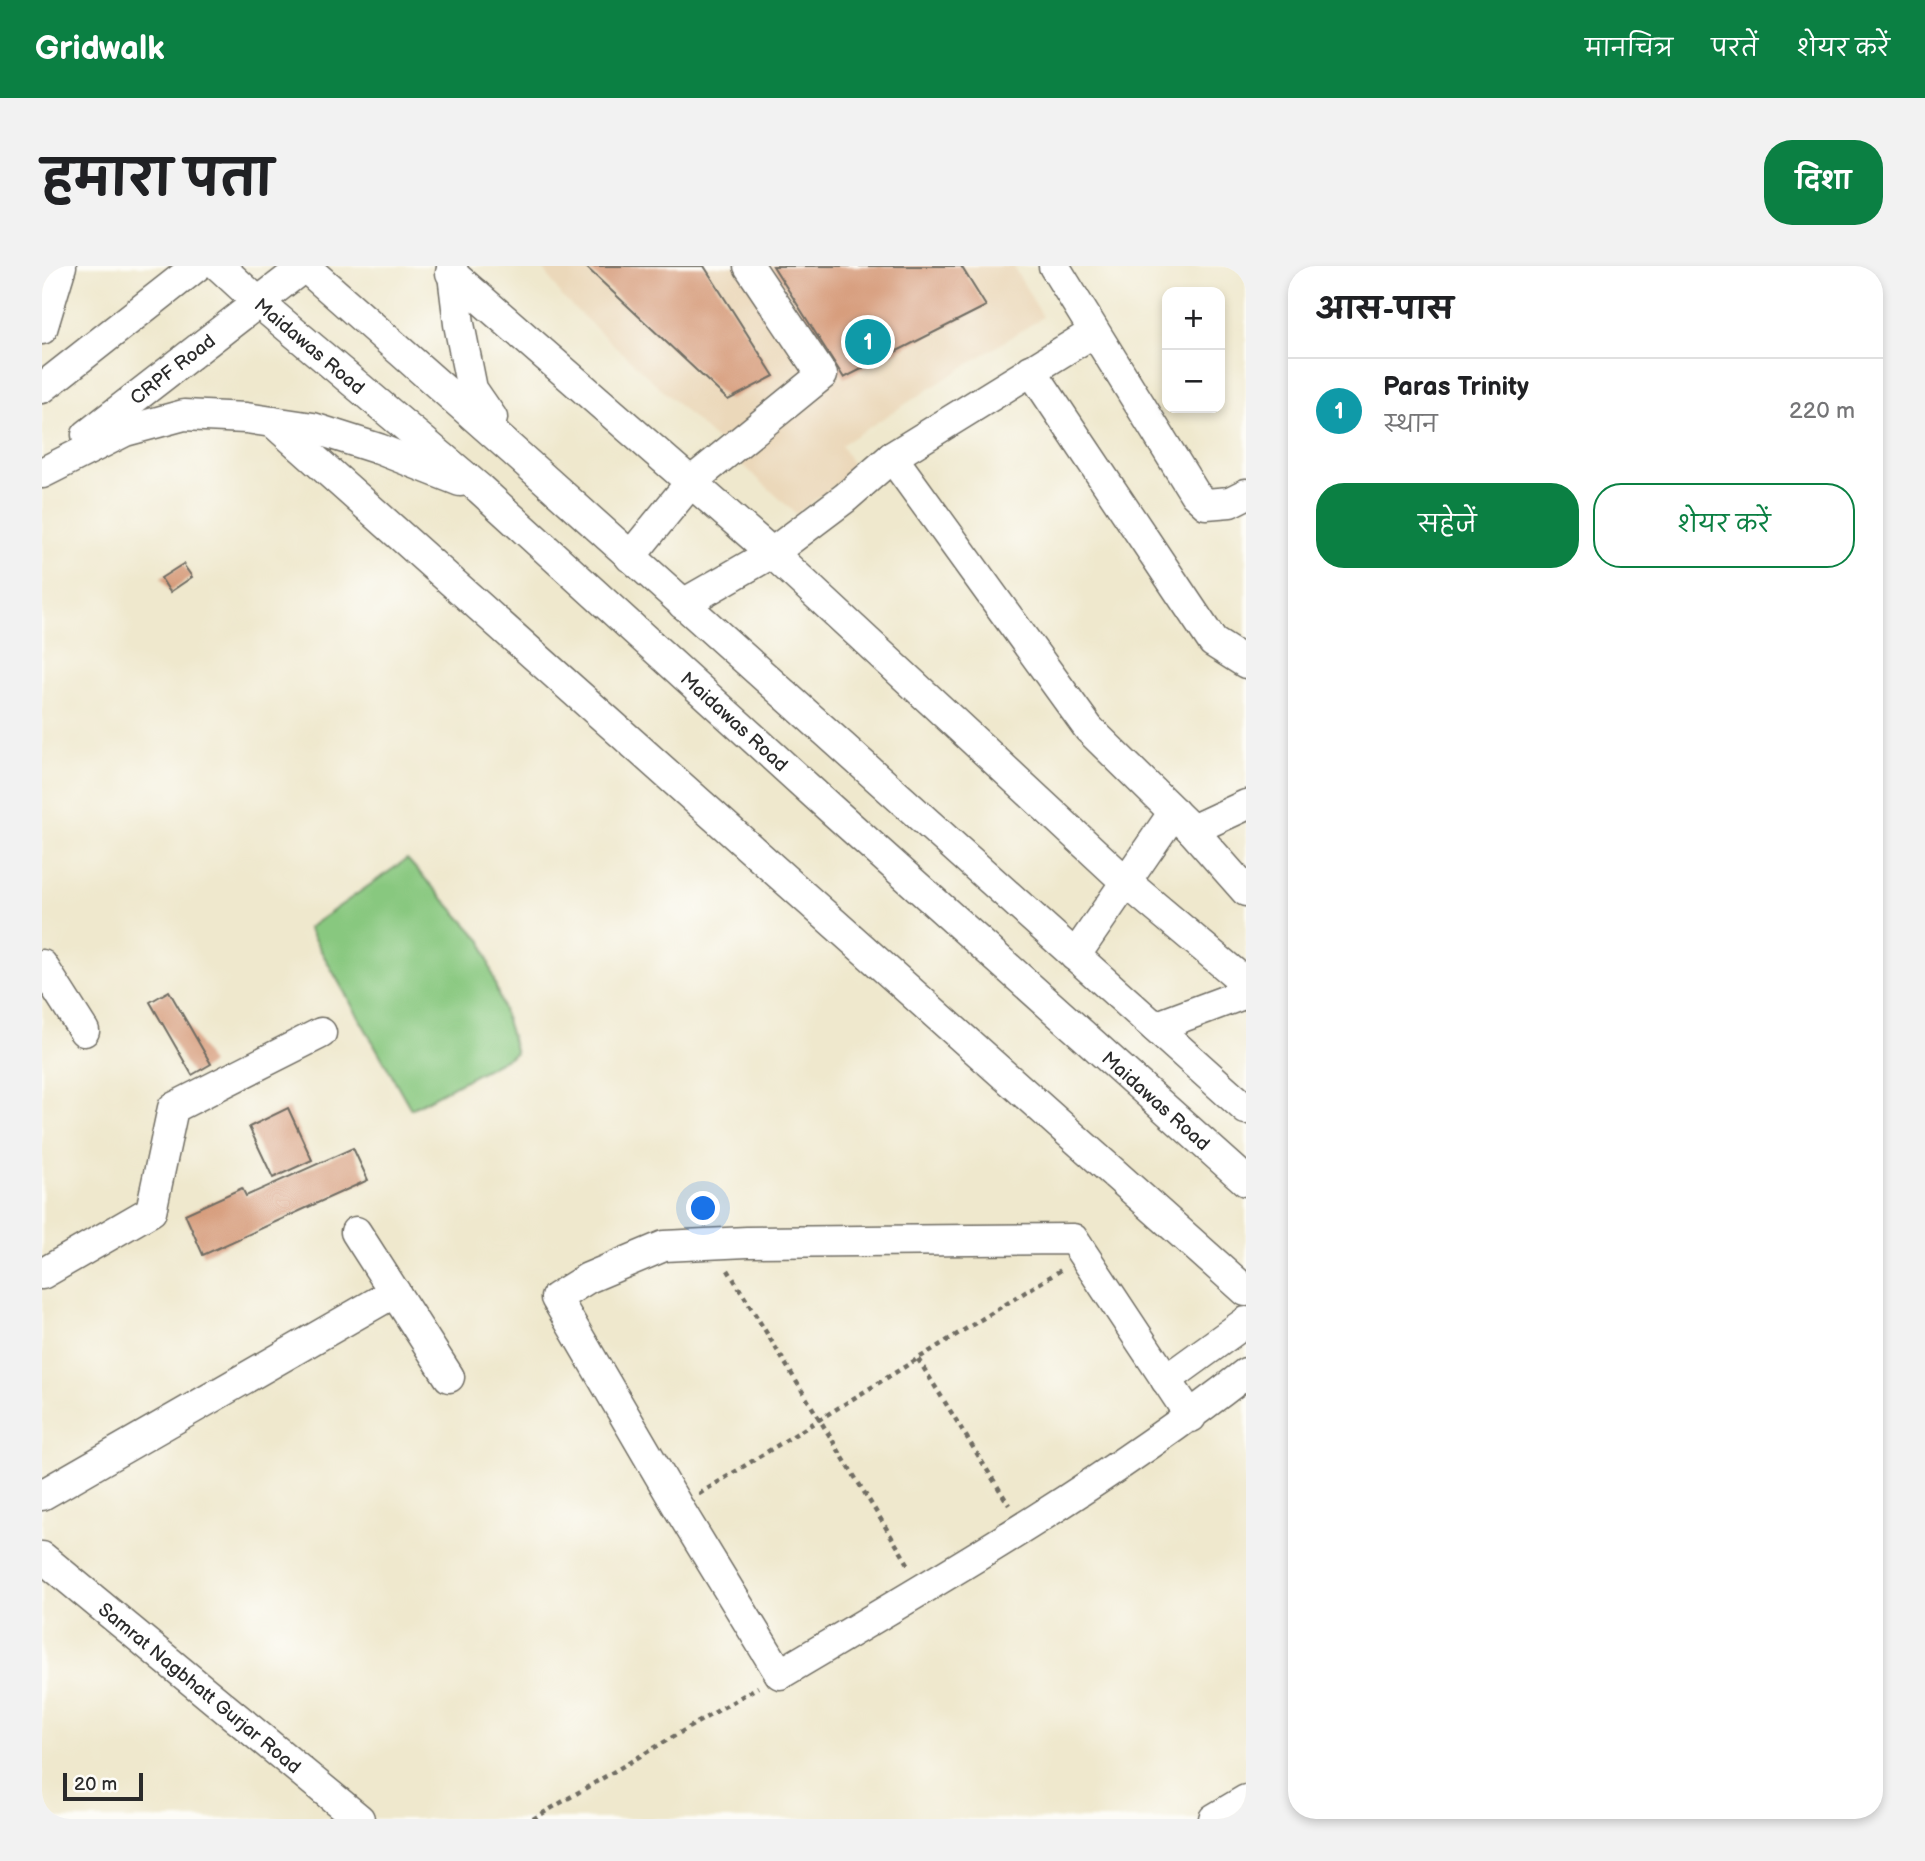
<!DOCTYPE html>
<html lang="hi">
<meta charset="utf-8">
<style>
:root{--surface:#fff;--page:#f2f2f2;--text:#202124;--muted:#757577;--line:#e0e0e0;--accent:#0b8043}
body{margin:0;font-family:"Balsamiq Sans","Playpen Sans Deva",sans-serif;background:var(--page);color:var(--text)}
.controls{position:absolute;right:21px;top:21px;display:grid;overflow:hidden;border-radius:14px;box-shadow:0 4px 10px #0003}
.controls button{width:63px;height:63px;display:grid;place-items:center;padding:0;border:0;border-bottom:2px solid var(--line);background:var(--surface);color:var(--text);font:35px sans-serif}
.scale{position:absolute;left:21px;bottom:18px;width:80px;box-sizing:border-box;padding-left:7px;border:4px solid #2b2b2b;border-top:0;font-size:19px;line-height:24px;white-space:nowrap;color:#2b2b2b;-webkit-text-stroke:5px #fdfcf7;paint-order:stroke}
.you{position:absolute;left:662px;top:943px;width:24px;height:24px;margin:-18px;border:5px solid #fff;border-radius:50%;background:#1a73e8;box-shadow:0 0 0 10px #1a73e833}
.badge{display:grid;place-items:center;width:46px;height:46px;border-radius:50%;background:var(--accent);color:#fff;font-size:23px;font-weight:700}
.pin{position:absolute;translate:-50% -50%;border:4px solid #fff;box-shadow:0 2px 7px #0006}
.list{margin:0;padding:0;list-style:none}
h2{display:flex;justify-content:space-between;align-items:center;height:91px;margin:0;padding:0 28px;font-size:30px}
h2 small{font-size:23px;font-weight:400;color:var(--muted)}
.list li{display:grid;grid-template-columns:46px 1fr auto;gap:21px;align-items:center;box-sizing:border-box;height:105px;padding:0 28px;border-top:2px solid var(--line)}
.list b{display:block;font-size:26px;white-space:nowrap}
.list p{margin:0;font-size:23px;white-space:nowrap;color:var(--muted)}
.list em{font-size:23px;font-style:normal;color:var(--muted)}
.actions{display:flex;gap:14px;padding:21px 28px}
.actions a{flex:1;padding:16px 0;border:2px solid var(--accent);border-radius:28px;text-align:center;font-size:24px;color:var(--accent)}
.actions .main{background:var(--accent);color:#fff}
.map{position:relative;flex:none;width:1204px;height:1553px;overflow:hidden;border-radius:28px}
header{display:flex;align-items:center;gap:42px;box-sizing:border-box;height:98px;padding:0 35px;background:var(--accent);color:#fff}
header strong{font-size:33px}
nav{display:flex;gap:38px;margin-inline-start:auto;font-size:24px}
.intro{display:flex;align-items:center;justify-content:space-between;box-sizing:border-box;height:168px;padding:0 42px}
h1{margin:0;font-size:49px}
.button{padding:18px 32px;border-radius:28px;background:var(--accent);color:#fff;font-size:24px;font-weight:700}
main{display:flex;gap:42px;padding:0 42px}
aside{flex:1;background:var(--surface);border-radius:28px;box-shadow:0 4px 10px #0003}
.map>svg:first-child{display:block}
.built{fill:#ebd8ba}
.green{fill:#88c87f;stroke:#5a7a55;stroke-width:2}
.building{fill:#d79d7d}
.lines{fill:none;stroke-linecap:round;stroke-linejoin:round}
.minor-casing{stroke:#706d64;stroke-width:33}
.path{stroke:#706d64;stroke-width:4.5;stroke-dasharray:5 5;stroke-linecap:butt}
.minor{stroke:#fff;stroke-width:30}
.labels{text-anchor:middle;stroke-width:5;stroke-linejoin:round;paint-order:stroke}
.street-label{font-size:19px;fill:#2b2b2b;stroke:#fdfcf7}
</style>
<header>
<strong>Gridwalk</strong>
<nav><a>मानचित्र</a><a>परतें</a><a>शेयर करें</a></nav>
</header>
<div class="intro"><h1>हमारा पता</h1><a class="button">दिशा</a></div>
<main>
<div class="map">
<svg width="1204" height="1553" viewBox="0 0 1204 1553">
<rect width="100%" height="100%" fill="#fdfcf7"/>
<filter id="ink" filterUnits="userSpaceOnUse"><feTurbulence type="fractalNoise" baseFrequency=".0143" numOctaves="2"/><feDisplacementMap in="SourceGraphic" scale="14" xChannelSelector="R" yChannelSelector="G"/><feConvolveMatrix kernelMatrix="1 2 1 2 8 2 1 2 1" color-interpolation-filters="sRGB"/></filter>
<filter id="wash" filterUnits="userSpaceOnUse"><feTurbulence type="fractalNoise" baseFrequency=".00686" numOctaves="4" result="noise"/><feDisplacementMap in="SourceGraphic" scale="28" xChannelSelector="R" yChannelSelector="G"/><feGaussianBlur stdDeviation="1.57" result="paint"/><feColorMatrix in="noise" values="0 0 0 0 0 0 0 0 0 0 0 0 0 0 0 0 0 1.4 0 .05"/><feComposite in="paint" operator="in"/></filter>
<g filter="url(#wash)">
<rect width="100%" height="100%" fill="#efe8cd"/>
<polygon class="built" points="500,0 971,0 1001,51 799,179 814,204 754,248 519,30"/>
<polygon class="green" points="365,593 440,675 474,787 369,843 266,662"/>
<g id="blocks">
<g class="building">
<polygon points="543,0 662,0 732,110 686,134"/>
<polygon points="731,0 919,0 944,40 802,112"/>
<polygon points="141,298 150,311 128,326 119,312"/>
<polygon points="127,725 169,798 150,809 108,736"/>
<polygon points="246,842 270,894 231,912 207,861"/>
<polygon points="311,882 326,914 161,989 143,948 200,922 204,930"/>
</g>
</g>
</g>
<g filter="url(#ink)">
<use href="#blocks" fill-opacity="0" stroke="#706d64" stroke-width="2"/>
<g class="lines">
<g class="minor-casing">
<g id="minor">
<path id="s1" d="M 177,0 L 216,36 L 438,223 L 790,544 L 1204,915"/>
<polyline points="262,0 477,190 1204,843"/>
<polyline points="410,0 417,58 430,123 450,152"/>
<polyline points="1012,0 1153,228 1164,238 1188,236 1204,228"/>
<polyline points="409,7 730,287 1084,616 1204,717"/>
<polyline points="0,63 19,0"/>
<polyline points="989,104 1171,376 1204,397"/>
<polyline points="0,122 155,0"/>
<polyline points="231,156 1204,1025"/>
<path id="s2" d="M 45,169 L 263,0"/>
<polyline points="850,191 1047,463 1150,564 1204,539"/>
<polyline points="0,207 83,165 142,149 204,152 271,162 337,183 418,215"/>
<polyline points="588,291 649,216 780,109 707,0"/>
<polyline points="641,338 730,287 803,232 850,191 1052,66"/>
<polyline points="1150,564 1204,625"/>
<polyline points="1033,690 1132,546"/>
<polyline points="0,699 42,765"/>
<polyline points="1113,761 1204,727"/>
<polyline points="314,966 407,1111"/>
<polyline points="0,1008 109,945 131,842 279,767"/>
<polyline points="1124,1114 1204,1056"/>
<path d="M 1149,1151 L 1031,973 L 705,976 L 622,980 L 546,1012 L 514,1032 L 636,1241 L 738,1408 C 895,1315 1060,1220 1204,1107"/>
<polyline points="0,1229 353,1026"/>
<path id="s3" d="M 0,1291 L 317,1553"/>
<polyline points="1172,1553 1204,1534"/>
</g>
</g>
<g class="path">
<polyline points="686,1004 868,1301"/>
<polyline points="876,1093 967,1239"/>
<polyline points="657,1228 1019,1004"/>
<polyline points="491,1553 716,1421"/>
</g>
<use href="#minor" class="minor"/>
</g>
</g>
<g class="labels">
<g class="street-label">
<text dy="7" stroke="none"><textPath href="#s1" startOffset="121">Maidawas Road</textPath></text>
<text dy="7" stroke="none"><textPath href="#s2" startOffset="108">CRPF Road</textPath></text>
<text dy="7" stroke="none"><textPath href="#s1" startOffset="688">Maidawas Road</textPath></text>
<text dy="7" stroke="none"><textPath href="#s1" startOffset="1255">Maidawas Road</textPath></text>
<text dy="7" stroke="none"><textPath href="#s3" startOffset="205">Samrat Nagbhatt Gurjar Road</textPath></text>
</g>
</g>
</svg>
<div class="controls">
<button>+</button>
<button>−</button>
</div>
<div class="scale">20 m</div>
<div class="you"></div>
<div class="pin badge" style="left:826px;top:76px;background:#0f9aa8">1</div>
</div>
<aside>
<h2>आस-पास<small></small></h2>
<ul class="list">
<li><span class="badge" style="background:#0f9aa8">1</span><div><b>Paras Trinity</b><p>स्थान</p></div><em>220 m</em></li>
</ul>
<div class="actions"><a class="main">सहेजें</a><a>शेयर करें</a></div>
</aside>
</main>
